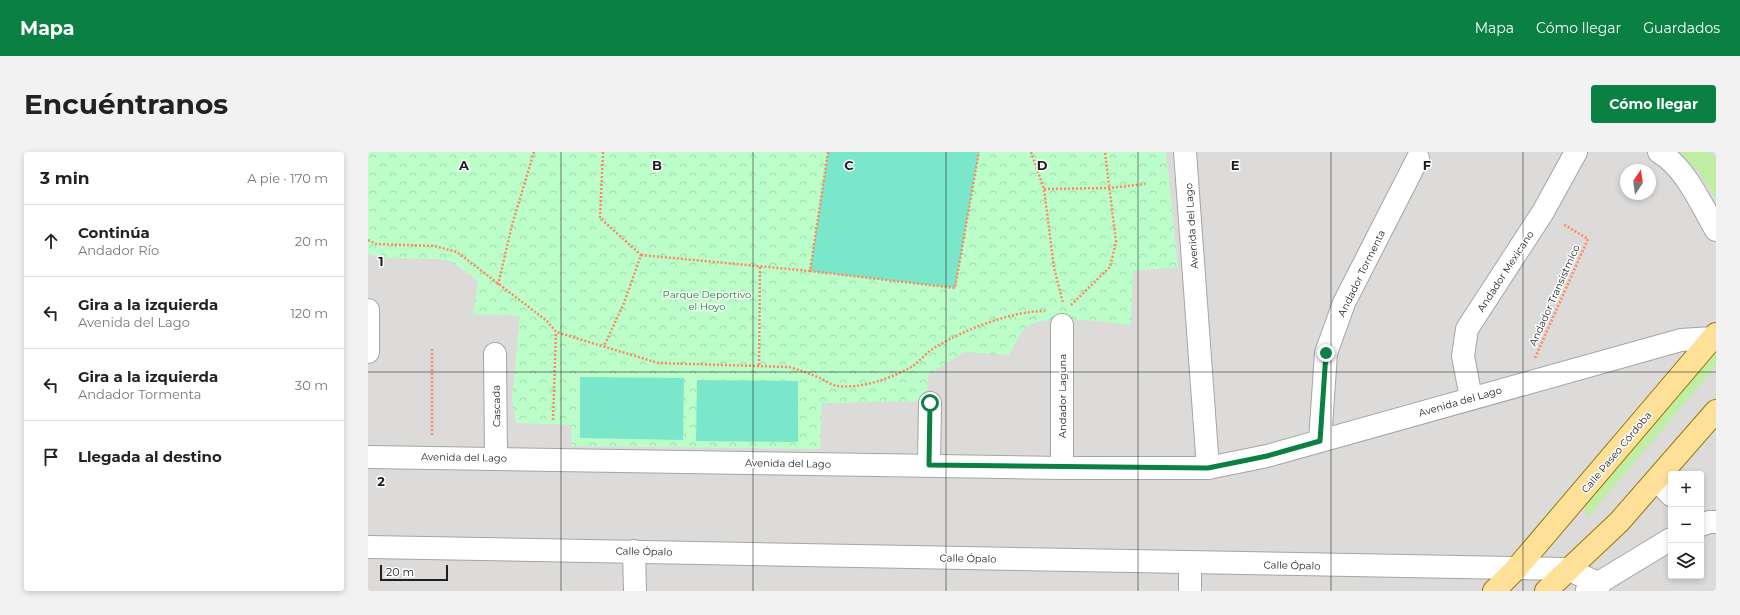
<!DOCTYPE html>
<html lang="es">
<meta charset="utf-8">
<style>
:root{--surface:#fff;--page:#f2f2f2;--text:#222;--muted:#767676;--line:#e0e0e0;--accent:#0b8043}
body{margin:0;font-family:Montserrat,sans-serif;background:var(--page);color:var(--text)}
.controls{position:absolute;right:12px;bottom:12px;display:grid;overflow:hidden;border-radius:4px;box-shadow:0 2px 6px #0003}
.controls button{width:36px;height:36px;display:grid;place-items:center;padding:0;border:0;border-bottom:1px solid var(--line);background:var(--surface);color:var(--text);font:20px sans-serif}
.compass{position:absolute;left:1252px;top:12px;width:36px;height:36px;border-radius:50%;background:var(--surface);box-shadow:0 2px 6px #0003;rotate:13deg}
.scale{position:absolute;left:12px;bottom:10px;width:68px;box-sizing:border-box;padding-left:4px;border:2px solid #1e1e1e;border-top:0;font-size:11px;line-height:14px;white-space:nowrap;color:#1e1e1e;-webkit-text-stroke:3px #fff;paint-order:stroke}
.stop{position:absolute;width:12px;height:12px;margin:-9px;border:3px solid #0b8043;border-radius:50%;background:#fff}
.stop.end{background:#0b8043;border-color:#fff;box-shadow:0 1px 4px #0008}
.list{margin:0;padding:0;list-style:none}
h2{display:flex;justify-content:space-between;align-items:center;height:52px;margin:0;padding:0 16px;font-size:17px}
h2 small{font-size:13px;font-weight:400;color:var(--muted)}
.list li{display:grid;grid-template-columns:26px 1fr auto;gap:12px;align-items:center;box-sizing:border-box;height:72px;padding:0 16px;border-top:1px solid var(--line)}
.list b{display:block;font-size:15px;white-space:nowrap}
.list p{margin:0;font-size:13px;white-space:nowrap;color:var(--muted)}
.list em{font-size:13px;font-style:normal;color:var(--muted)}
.icon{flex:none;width:22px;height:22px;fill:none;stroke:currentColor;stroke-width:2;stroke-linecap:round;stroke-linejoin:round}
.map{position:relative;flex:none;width:1348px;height:439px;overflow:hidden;border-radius:4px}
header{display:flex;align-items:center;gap:24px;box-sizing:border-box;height:56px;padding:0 20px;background:var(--accent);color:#fff}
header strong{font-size:19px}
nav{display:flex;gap:22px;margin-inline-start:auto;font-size:14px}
.intro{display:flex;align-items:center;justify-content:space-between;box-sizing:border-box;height:96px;padding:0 24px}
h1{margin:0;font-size:28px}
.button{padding:10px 18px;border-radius:4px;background:var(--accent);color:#fff;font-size:14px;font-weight:700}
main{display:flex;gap:24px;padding:0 24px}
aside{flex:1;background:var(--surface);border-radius:4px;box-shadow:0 2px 6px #0003}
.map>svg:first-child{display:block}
.residential{fill:#dcdbda;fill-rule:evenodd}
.grass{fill:#bfeea4}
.park{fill:url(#park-crowns)}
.pitch{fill:#7ae6ca}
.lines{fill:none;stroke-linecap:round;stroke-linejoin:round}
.minor-casing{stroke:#a5a5a5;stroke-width:24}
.major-casing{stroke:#977900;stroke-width:24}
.path{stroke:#ff8864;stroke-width:2.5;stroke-dasharray:2 2;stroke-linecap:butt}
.minor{stroke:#fff;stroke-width:22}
.major{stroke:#ffe098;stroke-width:22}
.route{stroke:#0b8043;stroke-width:5}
.grid{fill:none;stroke:#1e1e1e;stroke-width:1;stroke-opacity:0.55}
.labels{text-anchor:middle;stroke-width:3;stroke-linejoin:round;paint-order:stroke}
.street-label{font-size:10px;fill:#1e1e1e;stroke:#fff}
.park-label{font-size:10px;fill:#02851e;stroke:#fff}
.grid-label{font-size:13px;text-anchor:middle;font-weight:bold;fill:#1e1e1e;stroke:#fff;stroke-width:3;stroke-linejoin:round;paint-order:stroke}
</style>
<header>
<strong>Mapa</strong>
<nav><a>Mapa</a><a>Cómo llegar</a><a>Guardados</a></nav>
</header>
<div class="intro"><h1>Encuéntranos</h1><a class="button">Cómo llegar</a></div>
<main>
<aside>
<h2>3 min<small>A pie · 170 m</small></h2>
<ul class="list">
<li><svg class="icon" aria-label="ahead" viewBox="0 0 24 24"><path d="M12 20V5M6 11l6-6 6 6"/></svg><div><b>Continúa</b><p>Andador Río</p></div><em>20 m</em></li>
<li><svg class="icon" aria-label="left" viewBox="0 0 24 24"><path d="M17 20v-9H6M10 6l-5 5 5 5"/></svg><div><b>Gira a la izquierda</b><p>Avenida del Lago</p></div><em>120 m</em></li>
<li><svg class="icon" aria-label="left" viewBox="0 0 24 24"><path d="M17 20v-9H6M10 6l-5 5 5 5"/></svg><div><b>Gira a la izquierda</b><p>Andador Tormenta</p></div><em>30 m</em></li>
<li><svg class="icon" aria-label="arrive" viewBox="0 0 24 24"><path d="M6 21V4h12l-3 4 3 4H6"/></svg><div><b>Llegada al destino</b></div></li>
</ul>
</aside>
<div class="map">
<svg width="1348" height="439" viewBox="0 0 1348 439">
<defs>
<pattern id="park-crowns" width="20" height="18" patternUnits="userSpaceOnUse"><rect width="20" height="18" fill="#bbfec9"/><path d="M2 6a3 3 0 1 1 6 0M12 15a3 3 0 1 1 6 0" fill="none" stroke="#a0d9ac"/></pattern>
</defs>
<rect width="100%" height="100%" fill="#f0ede3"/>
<path class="residential" d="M 0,0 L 1348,0 L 1348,439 L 0,439 ZM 1258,18 L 1282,18 L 1282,42 L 1258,42 ZM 1303,322 L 1333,322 L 1333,424 L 1303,424 Z"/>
<g class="grass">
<polygon points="1309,0 1339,0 1348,6 1348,48 1331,20"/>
<polygon points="1345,199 1348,201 1348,214 1219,366 1216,350"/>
</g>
<path class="park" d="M 0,0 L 798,0 L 810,115 L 765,119 L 763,173 C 739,170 676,160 657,176 C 651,182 646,195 641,203 L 596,200 L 560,223 L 559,249 L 454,251 L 452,297 L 204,294 L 203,273 L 148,271 L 144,247 L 152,164 L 105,162 L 110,129 L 97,119 L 81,109 L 69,107 L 17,106 L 0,102 Z"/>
<g class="pitch">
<polygon points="460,0 611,0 587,136 442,119"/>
<polygon points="212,225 316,226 315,288 212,286"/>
<polygon points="329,228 430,229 430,290 328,289"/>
</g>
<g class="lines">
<g class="minor-casing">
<g id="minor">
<polyline points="817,0 840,316"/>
<path d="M 1291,0 C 1317,15 1333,52 1348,78"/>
<polyline points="0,158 0,200"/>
<polyline points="694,173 694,316"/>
<polyline points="127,202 128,305"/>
<polyline points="1103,246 1095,204 1099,177 1175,60 1208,0"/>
<polyline points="952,289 958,201 976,151 1050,6"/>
<polyline points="0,305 694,316 840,316 899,304 1313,188 1345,186"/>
<polyline points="561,313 562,251"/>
<polyline points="1288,328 1303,343"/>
<polyline points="1333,373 1341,370 1348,370"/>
<polyline points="0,395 1199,417 1232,432"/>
<polyline points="266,399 267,439"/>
<polyline points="822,411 822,439"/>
<polyline points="1219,438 1303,387"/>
</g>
</g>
<g class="major-casing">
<g id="major">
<polyline points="1126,439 1148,417 1348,182"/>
<polyline points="1178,439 1251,370 1348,259"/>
</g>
</g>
<g class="path">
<polyline points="235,0 232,66 273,103 256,151 236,194"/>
<polyline points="460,0 442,119 587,136 611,0"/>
<polyline points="663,0 676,37 686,116 695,151"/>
<polyline points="676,37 742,36 777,32"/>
<path d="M 0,88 L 8,92 L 67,94 L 89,100 L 179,169 L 188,180 L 290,211 L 421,215 C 432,218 442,222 452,226 C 457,229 464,233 469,234 C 494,237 524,226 545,214 C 552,209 558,201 566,196 C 595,178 643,159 677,159"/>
<polyline points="273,103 442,119"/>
<polyline points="130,133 144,73 166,0"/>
<polyline points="703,153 742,115 748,90 737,0"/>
<polyline points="64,197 64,285"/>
<polyline points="1167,206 1220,87 1195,72"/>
<polyline points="391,213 392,114"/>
<polyline points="185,268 188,180"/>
</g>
<use href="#minor" class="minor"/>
<use href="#major" class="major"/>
</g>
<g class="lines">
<polyline class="route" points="562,251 561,313 840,316 899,304 952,289 958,201"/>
</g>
<path class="grid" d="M 193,0 L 193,439M 385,0 L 385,439M 578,0 L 578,439M 770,0 L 770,439M 963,0 L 963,439M 1155,0 L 1155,439M 0,220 L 1348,220"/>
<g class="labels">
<g class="street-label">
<text transform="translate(823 74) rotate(-94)" y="4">Avenida del Lago</text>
<text transform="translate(1137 119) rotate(-57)" y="4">Andador Mexicano</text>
<text transform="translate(993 121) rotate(-64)" y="4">Andador Tormenta</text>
<text transform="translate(1186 143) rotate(-66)" y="4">Andador Transistmico</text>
<text transform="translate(694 244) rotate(-90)" y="4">Andador Laguna</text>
<text transform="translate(1092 249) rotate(-16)" y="4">Avenida del Lago</text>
<text transform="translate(128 254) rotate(-91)" y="4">Cascada</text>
<text transform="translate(1248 300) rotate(-50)" y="4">Calle Paseo Córdoba</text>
<text transform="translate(96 305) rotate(1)" y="4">Avenida del Lago</text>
<text transform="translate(420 311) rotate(1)" y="4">Avenida del Lago</text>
<text transform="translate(276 399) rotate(1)" y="4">Calle Ópalo</text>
<text transform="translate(600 406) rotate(1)" y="4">Calle Ópalo</text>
<text transform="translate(924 413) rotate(1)" y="4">Calle Ópalo</text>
</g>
<g class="park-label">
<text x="339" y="146">Parque Deportivo<tspan x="339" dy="12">el Hoyo</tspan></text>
</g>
</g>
<g class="grid-label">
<text x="96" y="18">A</text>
<text x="289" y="18">B</text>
<text x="481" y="18">C</text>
<text x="674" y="18">D</text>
<text x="867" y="18">E</text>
<text x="1059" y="18">F</text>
<text x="13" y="114">1</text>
<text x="13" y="334">2</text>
</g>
</svg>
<div class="controls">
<button>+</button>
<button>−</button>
<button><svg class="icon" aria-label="layers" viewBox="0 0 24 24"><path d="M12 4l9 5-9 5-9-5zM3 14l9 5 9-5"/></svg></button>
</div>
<svg class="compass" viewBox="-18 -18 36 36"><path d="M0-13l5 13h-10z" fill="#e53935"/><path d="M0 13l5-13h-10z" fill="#767676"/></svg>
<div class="scale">20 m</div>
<div class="stop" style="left:562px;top:251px"></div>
<div class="stop end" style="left:958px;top:201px"></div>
</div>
</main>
